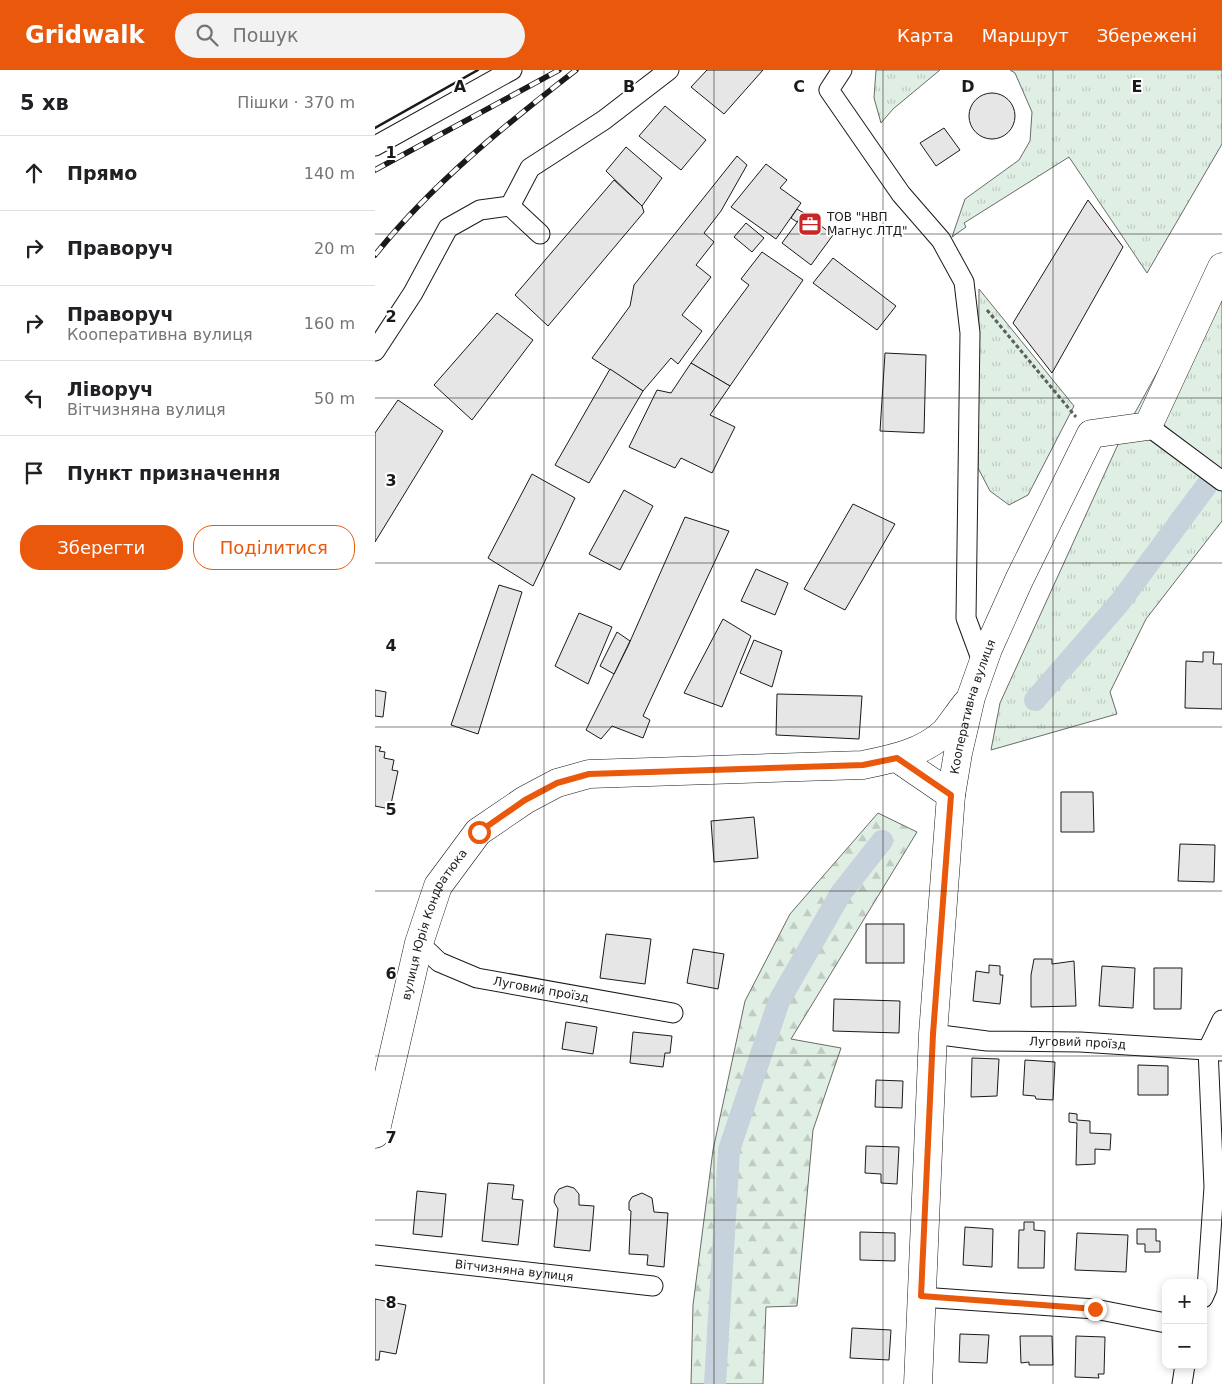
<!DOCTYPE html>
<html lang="uk">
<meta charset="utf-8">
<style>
:root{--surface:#fff;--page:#f2f2f2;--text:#202124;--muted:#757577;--line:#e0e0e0;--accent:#ea580c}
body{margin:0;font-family:"DejaVu Sans",sans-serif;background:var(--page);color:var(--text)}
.controls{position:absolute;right:15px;bottom:15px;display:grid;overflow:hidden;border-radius:10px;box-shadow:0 2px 8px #0003}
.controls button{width:45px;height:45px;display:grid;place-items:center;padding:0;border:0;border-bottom:1px solid var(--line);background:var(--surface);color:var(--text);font:25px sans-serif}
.stop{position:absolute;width:15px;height:15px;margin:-11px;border:4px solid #ea580c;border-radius:50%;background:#fff}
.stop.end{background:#ea580c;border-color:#fff;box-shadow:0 1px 5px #0008}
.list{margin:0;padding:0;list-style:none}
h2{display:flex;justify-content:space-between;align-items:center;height:65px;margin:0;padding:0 20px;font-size:21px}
h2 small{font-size:16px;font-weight:400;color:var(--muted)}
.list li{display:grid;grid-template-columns:32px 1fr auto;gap:15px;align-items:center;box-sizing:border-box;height:75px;padding:0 20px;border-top:1px solid var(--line)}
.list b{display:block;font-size:19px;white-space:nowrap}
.list p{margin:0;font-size:16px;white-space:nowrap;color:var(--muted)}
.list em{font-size:16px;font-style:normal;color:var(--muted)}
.actions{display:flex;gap:10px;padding:15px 20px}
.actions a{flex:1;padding:11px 0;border:1px solid var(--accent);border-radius:20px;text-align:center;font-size:18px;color:var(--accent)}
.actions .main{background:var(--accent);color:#fff}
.icon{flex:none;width:28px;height:28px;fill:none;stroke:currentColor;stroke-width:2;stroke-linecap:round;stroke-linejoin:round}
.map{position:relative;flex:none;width:847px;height:1314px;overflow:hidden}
header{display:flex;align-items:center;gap:30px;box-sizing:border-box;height:70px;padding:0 25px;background:var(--accent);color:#fff}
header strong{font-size:24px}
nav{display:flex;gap:28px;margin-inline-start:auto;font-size:18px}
.search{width:350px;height:45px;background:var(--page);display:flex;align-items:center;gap:12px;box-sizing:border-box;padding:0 18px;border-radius:28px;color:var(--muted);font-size:19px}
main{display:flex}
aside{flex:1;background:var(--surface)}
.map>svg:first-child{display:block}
.grass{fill:url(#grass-tufts);stroke:#6a6a6a}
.forest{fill:url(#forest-firs);stroke:#6a6a6a}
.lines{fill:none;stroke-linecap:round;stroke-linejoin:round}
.canal{stroke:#c6d2dc;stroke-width:22}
.building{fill:#e6e6e6;stroke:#1a1a1a}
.street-casing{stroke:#1a1a1a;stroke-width:21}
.secondary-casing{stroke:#1a1a1a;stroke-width:29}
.path{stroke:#5f5f5f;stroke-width:3;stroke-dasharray:4 2.5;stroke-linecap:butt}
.street{stroke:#fff;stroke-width:19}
.secondary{stroke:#fff;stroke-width:28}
.rail-casing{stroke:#1a1a1a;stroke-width:5.5}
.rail{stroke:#fff;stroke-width:4;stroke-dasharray:11;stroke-linecap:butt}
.wall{stroke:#1a1a1a;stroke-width:2.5}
.route{stroke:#ea580c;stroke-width:6}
.grid{fill:none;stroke:#1a1a1a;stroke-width:1;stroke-opacity:0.55}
.labels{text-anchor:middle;stroke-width:4;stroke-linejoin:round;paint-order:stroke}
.poi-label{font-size:12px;fill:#1a1a1a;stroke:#fff;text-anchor:start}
.street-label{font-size:12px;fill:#1a1a1a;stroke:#fff}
.grid-label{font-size:16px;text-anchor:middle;font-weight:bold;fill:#1a1a1a;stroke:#fff;stroke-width:4;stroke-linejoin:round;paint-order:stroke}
</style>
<header>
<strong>Gridwalk</strong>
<div class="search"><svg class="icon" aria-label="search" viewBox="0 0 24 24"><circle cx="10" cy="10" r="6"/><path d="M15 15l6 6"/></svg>Пошук</div>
<nav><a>Карта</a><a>Маршрут</a><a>Збережені</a></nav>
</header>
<main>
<aside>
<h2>5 хв<small>Пішки · 370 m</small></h2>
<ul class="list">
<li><svg class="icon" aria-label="ahead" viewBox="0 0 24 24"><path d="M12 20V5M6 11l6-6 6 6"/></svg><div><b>Прямо</b></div><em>140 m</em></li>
<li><svg class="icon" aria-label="right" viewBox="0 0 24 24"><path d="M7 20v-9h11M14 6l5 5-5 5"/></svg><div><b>Праворуч</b></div><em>20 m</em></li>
<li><svg class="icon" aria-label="right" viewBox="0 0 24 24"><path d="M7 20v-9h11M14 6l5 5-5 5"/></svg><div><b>Праворуч</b><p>Кооперативна вулиця</p></div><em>160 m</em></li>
<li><svg class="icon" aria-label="left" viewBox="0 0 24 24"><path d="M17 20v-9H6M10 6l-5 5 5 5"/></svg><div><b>Ліворуч</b><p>Вітчизняна вулиця</p></div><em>50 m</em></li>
<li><svg class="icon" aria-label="arrive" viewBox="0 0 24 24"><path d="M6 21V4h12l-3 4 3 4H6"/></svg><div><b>Пункт призначення</b></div></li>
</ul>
<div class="actions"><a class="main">Зберегти</a><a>Поділитися</a></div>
</aside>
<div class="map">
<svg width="847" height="1314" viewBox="0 0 847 1314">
<defs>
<pattern id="grass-tufts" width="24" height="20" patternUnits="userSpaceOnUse" patternTransform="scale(1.25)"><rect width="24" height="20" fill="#e0efe3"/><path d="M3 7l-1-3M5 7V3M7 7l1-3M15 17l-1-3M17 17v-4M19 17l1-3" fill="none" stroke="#c0ccc2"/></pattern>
<pattern id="forest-firs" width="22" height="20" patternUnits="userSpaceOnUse" patternTransform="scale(1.25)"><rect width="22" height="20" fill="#e0efe3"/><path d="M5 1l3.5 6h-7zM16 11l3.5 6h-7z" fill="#c0ccc2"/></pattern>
</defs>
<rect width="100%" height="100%" fill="#fff"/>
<g class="grass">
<polygon points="501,0 565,0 518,39 506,53 499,28"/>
<polygon points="635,0 847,0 847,74 772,203 694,87 589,153 591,157 577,167 590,129 644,90 655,71 657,42 640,3"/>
<polygon points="847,184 847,451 771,549 735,622 742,644 616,680 625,633 745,370"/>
<polygon points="604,219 699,336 653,425 634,435 615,421 603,398"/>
</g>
<polygon class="forest" points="503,743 542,762 416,969 466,978 438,1060 422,1236 391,1237 388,1314 316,1314 318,1235 338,1080 370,931 415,844"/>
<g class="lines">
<g class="canal">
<polyline points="660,630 745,532 832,415"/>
<polyline points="340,1314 354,1080 404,931 466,823 507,771"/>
</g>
</g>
<g class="building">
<polygon points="332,0 388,0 349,44 316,17"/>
<circle cx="617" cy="46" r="23"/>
<polygon points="290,36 331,70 306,100 264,66"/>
<polygon points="569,58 585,80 561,96 545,73"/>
<polygon points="251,77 287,108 267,136 231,101"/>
<polygon points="362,86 372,95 346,141 329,163 339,172 321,195 336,207 307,245 327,261 303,294 296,288 268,321 217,288 255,236 259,215"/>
<polygon points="391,94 412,110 405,118 426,133 401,169 356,137"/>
<polygon points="239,110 267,136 269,142 173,256 140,225"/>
<polygon points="713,130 748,177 677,303 638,253"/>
<polygon points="422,139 429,143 422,152 416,148"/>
<polygon points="429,143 458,165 436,195 407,173"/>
<polygon points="371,153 389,168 377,182 359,167"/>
<polygon points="387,182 428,210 355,316 316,293 374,215 366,209"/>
<polygon points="458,188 521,236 502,260 438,213"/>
<polygon points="122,243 158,270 97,350 59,315"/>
<polygon points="510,283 551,285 549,363 505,361"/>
<polygon points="316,293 355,316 335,345 360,357 337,403 306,388 300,398 254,377 282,320 296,323"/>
<polygon points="235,299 268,321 214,413 180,395"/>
<polygon points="23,330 68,361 0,472 0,363"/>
<polygon points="157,404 200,428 158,516 113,488"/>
<polygon points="249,420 278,436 245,500 214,484"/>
<polygon points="478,434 520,454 470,540 429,519"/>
<polygon points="310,447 354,461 268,646 275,650 268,668 237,656 226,669 211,660 253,576"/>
<polygon points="381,499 413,513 400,545 366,531"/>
<polygon points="124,515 147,522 103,664 76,655"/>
<polygon points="204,543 237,557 213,614 180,596"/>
<polygon points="348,549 376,566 347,637 309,623"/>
<polygon points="242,562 255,571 239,604 225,596"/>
<polygon points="379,570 407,581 397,617 365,603"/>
<polygon points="828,582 839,582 838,594 847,594 847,639 810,638 811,591 828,592"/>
<polygon points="0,620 11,622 8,647 0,646"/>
<polygon points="402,624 487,626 484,669 401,665"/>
<polygon points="0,676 6,677 4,681 10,682 9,688 19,690 17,700 23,701 15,739 0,736"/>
<polygon points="686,722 718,722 719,762 686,762"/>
<polygon points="379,747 383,788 339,792 336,751"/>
<polygon points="805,774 840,775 839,812 803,811"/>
<rect x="491" y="854" width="38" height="39"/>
<polygon points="231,864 276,869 270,914 225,908"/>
<polygon points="318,879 349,884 343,919 312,913"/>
<polygon points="659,889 677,889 677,894 699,891 701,936 656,937 656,905"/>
<polygon points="614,895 625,896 625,905 628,905 625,934 598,931 601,901 614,903"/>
<polygon points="727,896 760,898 758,938 724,936"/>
<polygon points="779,898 807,898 806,939 779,939"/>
<polygon points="459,929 525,931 524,963 458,961"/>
<polygon points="191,952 222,957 218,984 187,979"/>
<polygon points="258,962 297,966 295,983 290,983 288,997 255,993"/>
<polygon points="597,988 624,989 622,1026 596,1027"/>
<polygon points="650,990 680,992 678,1030 661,1029 660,1026 648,1025"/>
<polygon points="763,995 793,996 793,1025 763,1025"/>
<polygon points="501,1010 528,1011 527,1038 500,1037"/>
<polygon points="694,1043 702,1044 702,1050 715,1051 715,1063 736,1064 735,1080 720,1079 720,1094 701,1095 702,1053 694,1052"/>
<polygon points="491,1076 524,1077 522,1114 506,1113 506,1104 490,1103"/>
<polygon points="113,1113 139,1115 137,1129 148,1130 143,1175 107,1171"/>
<polygon points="192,1116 199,1118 204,1124 204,1135 219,1136 215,1181 179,1177 183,1139 179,1132 180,1125 184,1119"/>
<polygon points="42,1121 71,1124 67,1167 38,1164"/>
<polygon points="267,1123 277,1128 279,1142 293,1143 289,1197 272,1195 273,1185 254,1184 256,1141 254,1140 254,1132 257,1127"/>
<polygon points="649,1152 659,1152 659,1160 670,1161 669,1198 643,1198 644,1160 649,1160"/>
<polygon points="590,1157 618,1159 617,1197 588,1195"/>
<polygon points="762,1159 781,1159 781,1171 785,1171 785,1182 770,1182 770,1174 762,1174"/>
<polygon points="485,1162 520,1163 520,1191 485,1190"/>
<polygon points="702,1163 753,1165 751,1202 700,1200"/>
<polygon points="0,1229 31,1235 21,1284 5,1281 4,1290 0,1290"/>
<polygon points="477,1258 516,1260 514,1290 475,1288"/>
<polygon points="585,1264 614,1265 612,1293 584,1292"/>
<polygon points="645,1266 677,1266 678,1295 654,1295 654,1292 646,1293"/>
<polygon points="701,1266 730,1267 729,1304 723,1304 724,1308 700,1307"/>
</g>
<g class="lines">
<g class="street-casing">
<g id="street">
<polyline points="467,0 454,20 526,124 566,170 589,212 595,263 591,548 608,594"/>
<polyline points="0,76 137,0"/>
<polyline points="165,164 135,136 155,98 229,50 294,0"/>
<polyline points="0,281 38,223 73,158 105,140 135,136"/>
<polyline points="773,356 847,411"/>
<path id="s1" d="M 44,873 L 64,892 L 102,908 L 298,943"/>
<path id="s2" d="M 558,964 L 612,971 L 705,972 L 847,981"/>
<path id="s3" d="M 0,1185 L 278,1216"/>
<polyline points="546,1227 720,1239 791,1253"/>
<polyline points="828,1228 832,1219 839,1117 833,979 847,950"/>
<polyline points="807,1314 810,1295"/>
</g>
</g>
<g class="secondary-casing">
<g id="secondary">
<polyline points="522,688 576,725"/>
<path id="s4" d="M 0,1064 L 44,873 L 63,816 L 103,762 L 150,730 L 182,713 L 214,704 L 488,695 C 517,689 548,683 570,662 C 577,653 584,643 591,634"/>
<path id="s5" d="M 543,1314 L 558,964 L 576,725 L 583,683 L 596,627 L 613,579 L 644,510 L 716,364 L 773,356 L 847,197"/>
</g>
</g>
<polyline class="path" points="612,240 701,347"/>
<use href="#street" class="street"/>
<use href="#secondary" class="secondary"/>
<g class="rail-casing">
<g id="rail">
<polyline points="0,100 184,0"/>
<path d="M 0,185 C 57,114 129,56 201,0"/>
</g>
</g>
<use href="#rail" class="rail"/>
<polyline class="wall" points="0,58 103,0"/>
</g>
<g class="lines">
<polyline class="route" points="104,762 150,730 182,713 214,704 488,695 522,688 576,725 558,964 546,1226 720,1239"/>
</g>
<path class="grid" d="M 169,0 L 169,1314M 339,0 L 339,1314M 508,0 L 508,1314M 678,0 L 678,1314M 0,164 L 847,164M 0,328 L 847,328M 0,493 L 847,493M 0,657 L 847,657M 0,821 L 847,821M 0,986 L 847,986M 0,1150 L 847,1150"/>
<defs>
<g id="office-square" transform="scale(1.25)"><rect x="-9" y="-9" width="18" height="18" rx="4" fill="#c62828" stroke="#fff"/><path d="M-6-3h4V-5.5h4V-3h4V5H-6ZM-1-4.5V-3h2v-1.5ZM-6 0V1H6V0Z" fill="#fff"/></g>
</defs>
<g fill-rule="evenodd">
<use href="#office-square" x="435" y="154"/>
</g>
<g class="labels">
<g class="poi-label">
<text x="452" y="151">ТОВ "НВП<tspan x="452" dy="14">Магнус ЛТД"</tspan></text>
</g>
<g class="street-label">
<text dy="4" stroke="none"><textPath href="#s5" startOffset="681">Кооперативна вулиця</textPath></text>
<text dy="4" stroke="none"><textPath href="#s4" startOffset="219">вулиця Юрія Кондратюка</textPath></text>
<text dy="4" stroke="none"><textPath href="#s1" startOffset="134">Луговий проїзд</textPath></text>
<text dy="4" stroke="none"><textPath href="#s2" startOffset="145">Луговий проїзд</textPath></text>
<text dy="4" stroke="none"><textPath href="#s3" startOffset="140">Вітчизняна вулиця</textPath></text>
</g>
</g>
<g class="grid-label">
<text x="85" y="22">A</text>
<text x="254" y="22">B</text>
<text x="424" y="22">C</text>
<text x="593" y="22">D</text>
<text x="762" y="22">E</text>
<text x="16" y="88">1</text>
<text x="16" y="252">2</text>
<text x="16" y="416">3</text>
<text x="16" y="581">4</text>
<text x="16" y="745">5</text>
<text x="16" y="909">6</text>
<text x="16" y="1073">7</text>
<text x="16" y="1238">8</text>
</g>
</svg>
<div class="controls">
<button>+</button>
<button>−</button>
</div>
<div class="stop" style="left:104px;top:762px"></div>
<div class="stop end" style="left:720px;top:1239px"></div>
</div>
</main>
